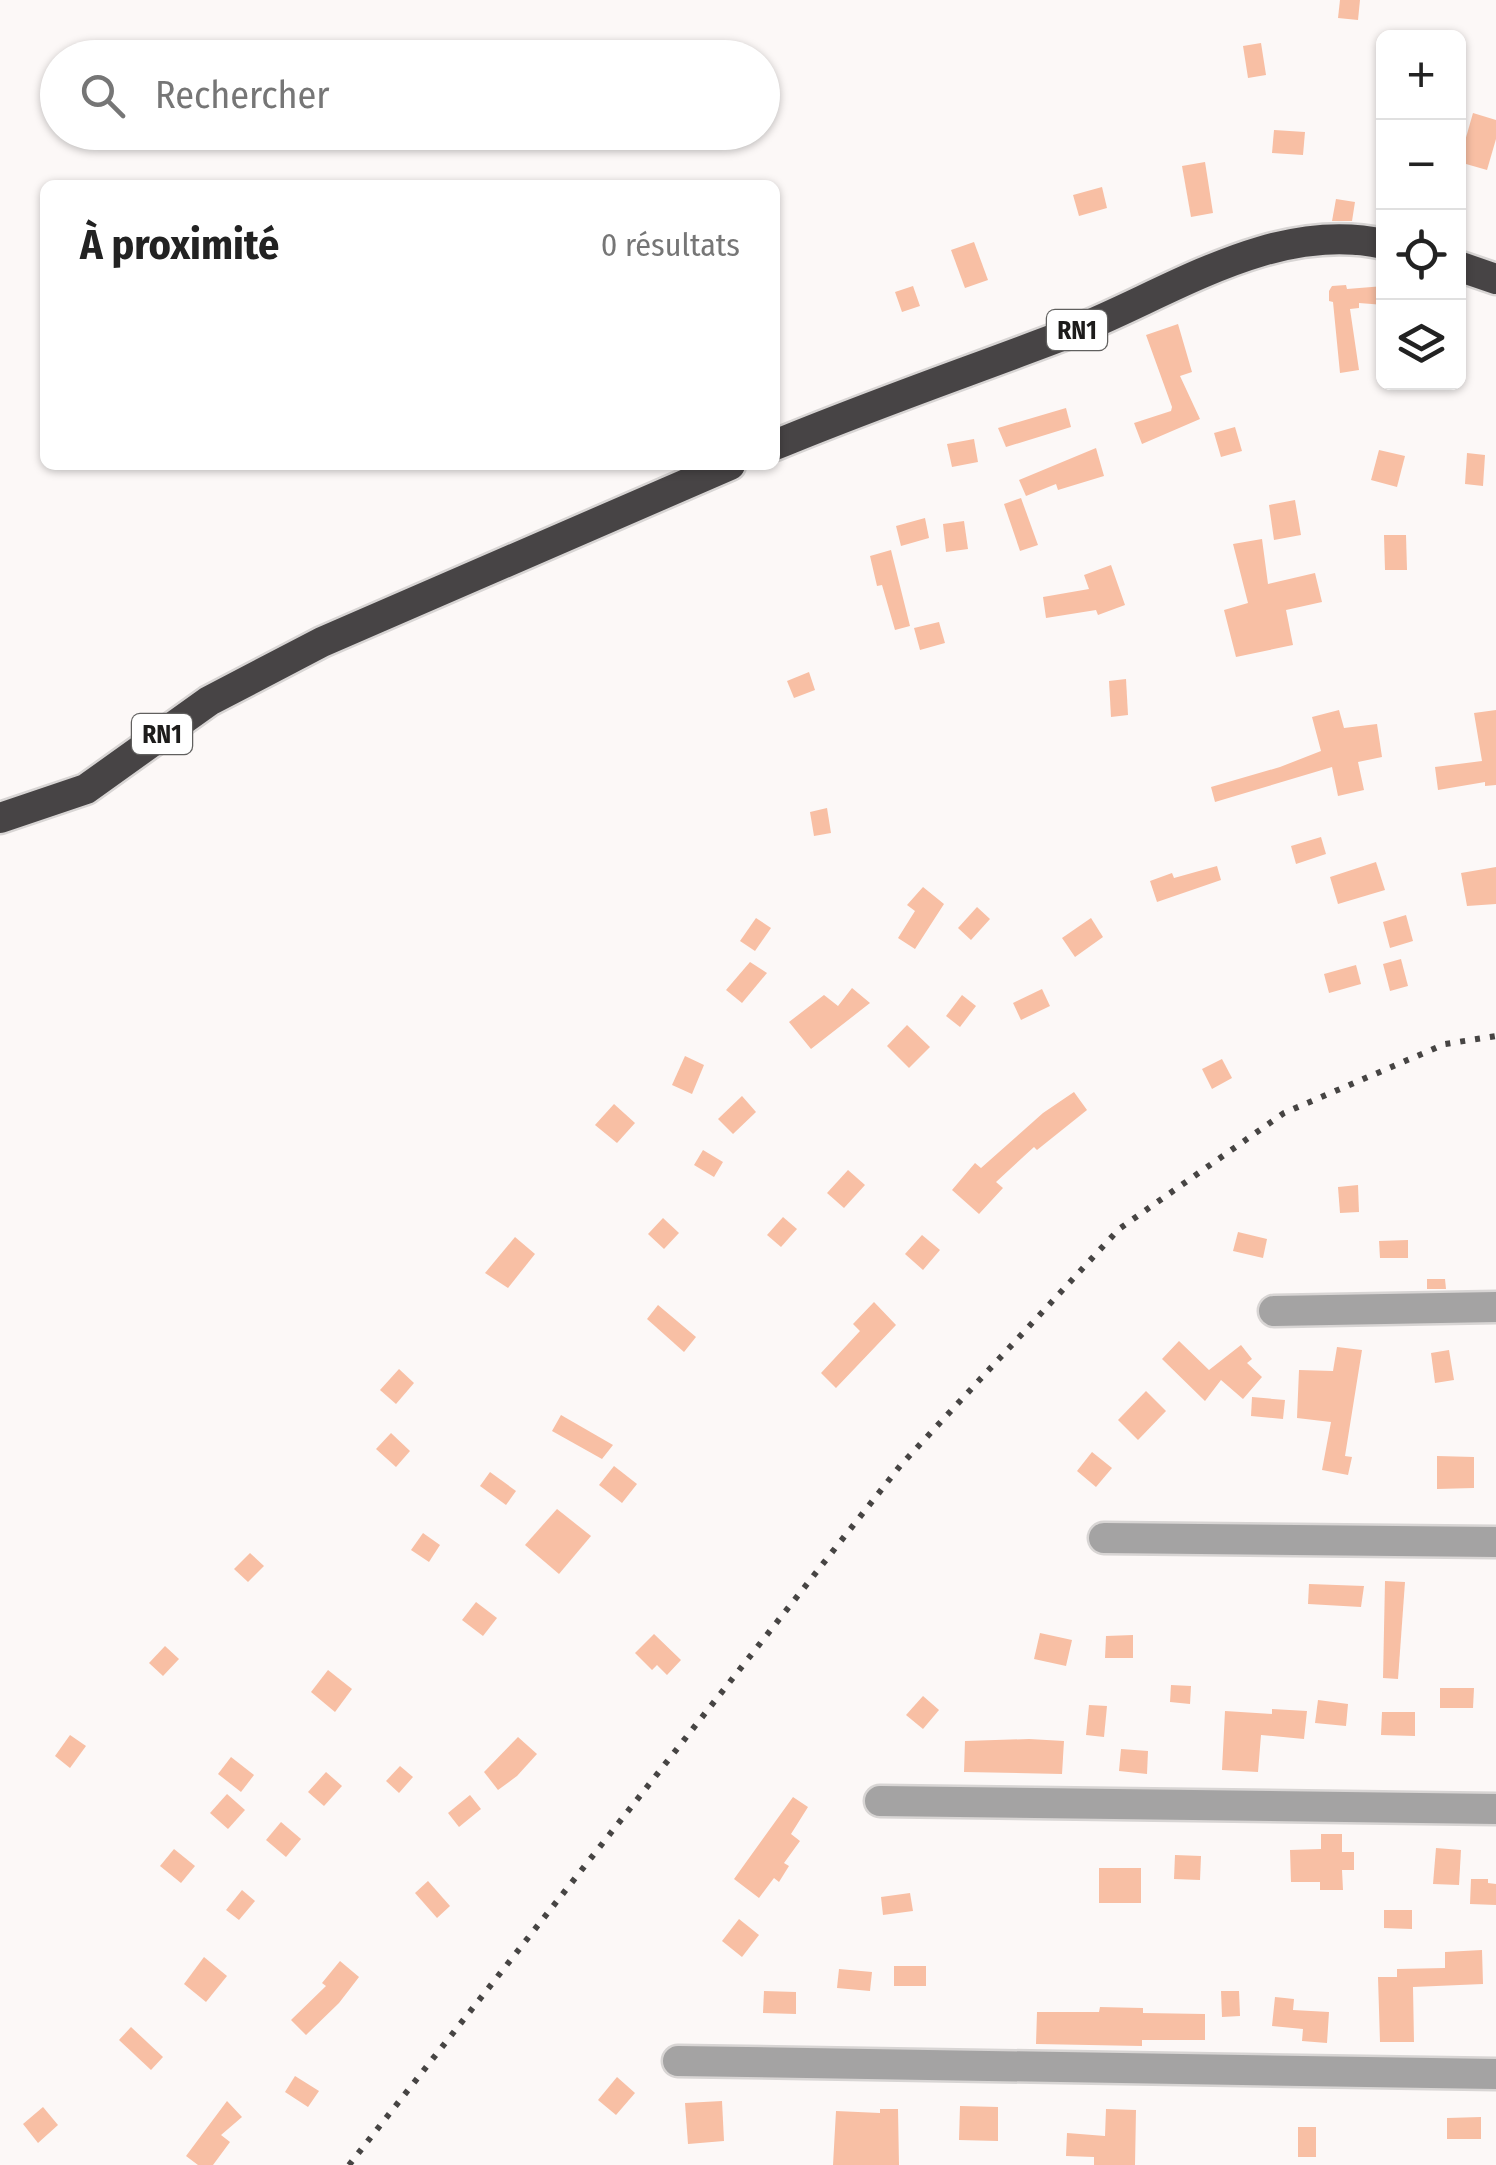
<!DOCTYPE html>
<html lang="fr">
<meta charset="utf-8">
<style>
:root{--surface:#fff;--page:#f6f6f6;--text:#222;--muted:#767676;--line:#e0e0e0}
body{margin:0;font-family:"Fira Sans Condensed",sans-serif;background:var(--page);color:var(--text)}
.controls{position:absolute;right:30px;top:30px;display:grid;overflow:hidden;border-radius:15px;box-shadow:0 2px 8px #0004}
.controls button{width:90px;height:90px;display:grid;place-items:center;padding:0;border:0;border-bottom:2px solid var(--line);background:var(--surface);color:var(--text);font:50px sans-serif}
.list{margin:0;padding:0;list-style:none}
h2{display:flex;justify-content:space-between;align-items:center;height:130px;margin:0;padding:0 40px;font-size:42px}
h2 small{font-size:32px;font-weight:400;color:var(--muted)}
.icon{flex:none;width:55px;height:55px;fill:none;stroke:currentColor;stroke-width:2;stroke-linecap:round;stroke-linejoin:round}
.map{position:relative;flex:none;width:1496px;height:2165px;overflow:hidden}
.search{position:absolute;background:var(--surface);box-shadow:0 2px 8px #0004;left:40px;top:40px;width:740px;height:110px;display:flex;align-items:center;gap:25px;box-sizing:border-box;padding:0 35px;border-radius:55px;color:var(--muted);font-size:38px}
.panel{position:absolute;background:var(--surface);box-shadow:0 2px 8px #0004;left:40px;top:180px;width:740px;height:290px;border-radius:15px}
.map>svg:first-child{display:block}
.building{fill:#f8bfa4}
.lines{fill:none;stroke-linecap:round;stroke-linejoin:round}
.minor-casing{stroke:#d8d5d4;stroke-width:35}
.highway-casing{stroke:#d8d5d4;stroke-width:35}
.minor{stroke:#a4a3a3;stroke-width:30}
.highway{stroke:#474445;stroke-width:30}
.rail{stroke:#464443;stroke-width:6;stroke-dasharray:5 10;stroke-linecap:butt}
.labels{text-anchor:middle;stroke-width:8;stroke-linejoin:round;paint-order:stroke}
.shield{fill:#fff;stroke:#61605f;stroke-width:2.5}
.shield-label{font-size:25px;font-weight:bold;fill:#1d1c1b}
</style>
<div class="map">
<svg width="1496" height="2165" viewBox="0 0 1496 2165">
<rect width="100%" height="100%" fill="#fcf8f7"/>
<g class="building">
<polygon points="1340,0 1360,0 1358,20 1338,18"/>
<polygon points="1261,43 1266,75 1248,78 1243,46"/>
<polygon points="1473,113 1496,120 1496,139 1487,170 1459,162"/>
<polygon points="1274,130 1305,132 1303,155 1272,153"/>
<polygon points="1205,162 1213,213 1191,217 1182,166"/>
<polygon points="1102,187 1107,208 1079,216 1073,195"/>
<polygon points="1336,199 1355,202 1352,221 1332,221"/>
<polygon points="974,242 988,280 965,288 951,250"/>
<polygon points="1346,285 1347,289 1384,286 1384,305 1359,303 1359,308 1350,309 1359,370 1340,373 1333,302 1329,301 1329,291 1332,286"/>
<polygon points="913,286 920,306 902,312 895,292"/>
<polygon points="1178,324 1192,372 1180,376 1200,419 1142,444 1134,423 1171,411 1172,407 1146,335"/>
<polygon points="1066,408 1071,427 1006,447 998,428"/>
<polygon points="1235,427 1242,451 1221,457 1214,433"/>
<polygon points="974,439 978,462 952,467 947,444"/>
<polygon points="1096,448 1104,476 1058,490 1056,484 1026,496 1019,480"/>
<polygon points="1379,450 1405,456 1397,487 1371,480"/>
<polygon points="1467,453 1485,455 1483,486 1465,484"/>
<polygon points="1021,498 1038,545 1020,551 1004,504"/>
<polygon points="1295,500 1301,535 1274,540 1269,505"/>
<polygon points="925,518 929,538 901,546 896,526"/>
<polygon points="964,521 968,549 946,552 943,524"/>
<polygon points="1384,535 1406,535 1407,570 1385,570"/>
<polygon points="1262,539 1268,584 1315,573 1322,602 1286,610 1293,645 1236,657 1224,610 1248,603 1233,544"/>
<polygon points="891,550 910,626 895,630 882,585 877,586 870,556"/>
<polygon points="1111,565 1125,605 1098,615 1096,610 1046,618 1043,597 1089,589 1084,575"/>
<polygon points="939,622 945,643 920,650 914,628"/>
<polygon points="809,672 815,690 794,698 787,681"/>
<polygon points="1126,679 1128,715 1111,717 1109,681"/>
<polygon points="1339,710 1344,728 1377,724 1382,757 1358,762 1364,790 1338,796 1332,767 1215,802 1211,787 1280,767 1321,751 1312,717"/>
<polygon points="1496,710 1496,785 1485,786 1485,782 1438,790 1435,767 1482,761 1474,713"/>
<polygon points="827,808 831,833 814,836 810,812"/>
<polygon points="1321,837 1326,854 1296,864 1291,846"/>
<polygon points="1376,862 1385,890 1338,904 1330,877"/>
<polygon points="1217,866 1221,880 1157,902 1150,881 1172,873 1174,878"/>
<polygon points="1496,867 1496,904 1467,906 1461,873"/>
<polygon points="923,887 944,904 915,949 898,938 915,911 907,905"/>
<polygon points="977,907 990,919 971,940 958,928"/>
<polygon points="1406,915 1413,941 1390,948 1383,922"/>
<polygon points="756,918 771,928 755,951 740,941"/>
<polygon points="1091,918 1103,937 1075,957 1062,938"/>
<polygon points="1401,959 1408,986 1390,991 1383,964"/>
<polygon points="750,962 767,973 742,1003 726,990"/>
<polygon points="1356,965 1361,984 1329,993 1324,974"/>
<polygon points="852,988 870,1003 811,1049 789,1022 824,995 838,1006"/>
<polygon points="1042,989 1050,1006 1021,1020 1013,1003"/>
<polygon points="962,995 976,1006 960,1027 946,1016"/>
<polygon points="907,1025 930,1047 909,1068 887,1046"/>
<polygon points="685,1056 704,1065 692,1094 672,1085"/>
<polygon points="1222,1059 1232,1078 1212,1089 1202,1069"/>
<polygon points="1074,1092 1087,1110 1037,1150 1034,1147 996,1182 1003,1188 979,1214 952,1190 975,1163 981,1168 1043,1113"/>
<polygon points="742,1096 756,1112 733,1134 718,1119"/>
<polygon points="614,1104 635,1123 617,1143 595,1125"/>
<polygon points="703,1150 723,1162 714,1177 694,1165"/>
<polygon points="848,1170 865,1185 844,1208 827,1193"/>
<polygon points="1358,1185 1359,1212 1340,1213 1338,1187"/>
<polygon points="783,1217 797,1229 781,1247 767,1235"/>
<polygon points="663,1218 679,1233 664,1249 648,1234"/>
<polygon points="1238,1232 1267,1239 1263,1258 1233,1251"/>
<polygon points="922,1235 940,1250 923,1270 905,1254"/>
<polygon points="515,1237 535,1254 508,1288 485,1273"/>
<polygon points="1408,1240 1408,1258 1380,1258 1379,1241"/>
<polygon points="1427,1279 1445,1279 1446,1289 1427,1289"/>
<polygon points="874,1302 896,1325 836,1388 821,1373 860,1331 853,1324"/>
<polygon points="658,1305 696,1337 684,1352 647,1319"/>
<polygon points="1179,1341 1209,1370 1241,1345 1252,1359 1247,1363 1262,1377 1243,1399 1221,1380 1205,1401 1162,1359"/>
<polygon points="1337,1347 1362,1350 1345,1456 1352,1457 1348,1475 1322,1470 1331,1422 1297,1418 1299,1370 1333,1371"/>
<polygon points="1449,1350 1454,1380 1435,1383 1431,1353"/>
<polygon points="399,1369 414,1383 396,1404 380,1390"/>
<polygon points="1146,1391 1166,1411 1138,1440 1118,1420"/>
<polygon points="1252,1397 1285,1400 1283,1419 1251,1416"/>
<polygon points="561,1415 613,1445 602,1459 552,1431"/>
<polygon points="391,1433 410,1451 396,1467 376,1449"/>
<polygon points="1092,1452 1112,1468 1096,1487 1077,1471"/>
<polygon points="1437,1456 1474,1457 1474,1488 1437,1489"/>
<polygon points="614,1466 637,1484 622,1503 599,1485"/>
<polygon points="490,1472 516,1491 506,1505 480,1486"/>
<polygon points="557,1509 591,1536 559,1574 525,1545"/>
<polygon points="423,1533 440,1545 429,1562 411,1550"/>
<polygon points="250,1553 264,1566 248,1582 234,1569"/>
<polygon points="1385,1581 1405,1582 1398,1679 1383,1678"/>
<polygon points="1309,1584 1364,1586 1361,1607 1308,1604"/>
<polygon points="476,1602 497,1618 483,1636 462,1620"/>
<polygon points="1040,1633 1072,1640 1066,1666 1034,1659"/>
<polygon points="654,1634 681,1660 667,1675 657,1665 652,1670 635,1653"/>
<polygon points="1133,1635 1133,1658 1105,1658 1106,1636"/>
<polygon points="165,1646 179,1659 163,1676 149,1663"/>
<polygon points="328,1670 352,1689 335,1712 311,1692"/>
<polygon points="1171,1685 1191,1686 1190,1704 1170,1702"/>
<polygon points="1440,1688 1474,1688 1473,1708 1440,1708"/>
<polygon points="923,1696 939,1710 923,1729 906,1715"/>
<polygon points="1318,1700 1348,1704 1346,1726 1315,1723"/>
<polygon points="1089,1705 1107,1706 1104,1737 1086,1735"/>
<polygon points="1272,1709 1307,1711 1304,1739 1261,1735 1258,1772 1222,1770 1225,1711 1272,1714"/>
<polygon points="1382,1712 1415,1712 1415,1736 1381,1735"/>
<polygon points="70,1735 86,1746 70,1768 55,1756"/>
<polygon points="518,1737 537,1754 517,1776 498,1790 484,1772"/>
<polygon points="1029,1739 1064,1741 1062,1774 964,1772 965,1741"/>
<polygon points="1121,1749 1148,1751 1147,1774 1119,1771"/>
<polygon points="231,1757 254,1775 241,1792 218,1774"/>
<polygon points="400,1766 413,1777 399,1793 386,1781"/>
<polygon points="326,1772 342,1786 324,1806 308,1792"/>
<polygon points="227,1794 245,1810 228,1829 210,1813"/>
<polygon points="470,1795 481,1809 459,1827 448,1813"/>
<polygon points="793,1797 808,1807 791,1834 800,1841 784,1863 789,1866 779,1882 774,1878 759,1898 734,1879"/>
<polygon points="281,1822 301,1839 286,1857 266,1840"/>
<polygon points="1321,1834 1342,1834 1342,1852 1354,1852 1354,1870 1342,1870 1343,1890 1320,1890 1320,1882 1291,1882 1290,1850 1321,1849"/>
<polygon points="1436,1848 1461,1850 1459,1885 1433,1884"/>
<polygon points="174,1849 195,1866 181,1883 160,1866"/>
<polygon points="1175,1855 1201,1856 1200,1880 1174,1879"/>
<rect x="1099" y="1868" width="42" height="35"/>
<polygon points="1471,1879 1488,1879 1488,1883 1496,1884 1496,1905 1470,1904"/>
<polygon points="428,1881 450,1906 437,1918 415,1893"/>
<polygon points="242,1890 255,1901 239,1920 226,1910"/>
<polygon points="910,1893 913,1911 883,1915 881,1897"/>
<polygon points="1384,1910 1412,1910 1412,1929 1384,1928"/>
<polygon points="739,1919 759,1935 742,1957 722,1941"/>
<polygon points="1482,1950 1483,1984 1413,1987 1414,2042 1380,2042 1378,1977 1397,1977 1397,1969 1445,1968 1445,1952"/>
<polygon points="204,1957 227,1976 206,2002 184,1984"/>
<polygon points="340,1961 359,1977 339,2003 306,2035 291,2020 326,1986 322,1983"/>
<rect x="894" y="1966" width="32" height="20"/>
<polygon points="839,1969 872,1972 870,1991 837,1988"/>
<polygon points="764,1991 796,1992 796,2014 763,2013"/>
<polygon points="1221,1991 1239,1991 1240,2016 1222,2017"/>
<polygon points="1275,1997 1294,1999 1293,2010 1329,2012 1327,2043 1302,2041 1303,2029 1272,2026"/>
<polygon points="1100,2007 1143,2008 1143,2013 1205,2014 1205,2040 1142,2040 1142,2046 1036,2044 1037,2012 1099,2012"/>
<polygon points="131,2027 163,2057 151,2070 119,2040"/>
<polygon points="295,2076 319,2091 308,2107 285,2092"/>
<polygon points="617,2077 635,2093 616,2115 598,2100"/>
<polygon points="227,2101 242,2117 221,2135 230,2142 213,2165 198,2165 186,2156"/>
<polygon points="722,2101 724,2141 688,2144 685,2103"/>
<polygon points="960,2106 998,2107 998,2141 959,2140"/>
<polygon points="43,2107 58,2125 38,2143 23,2124"/>
<polygon points="880,2109 898,2109 899,2165 833,2165 836,2111 880,2113"/>
<polygon points="1106,2109 1136,2110 1135,2165 1094,2165 1094,2157 1066,2156 1067,2133 1105,2136"/>
<polygon points="1481,2117 1481,2139 1447,2139 1447,2118"/>
<rect x="1298" y="2127" width="18" height="30"/>
</g>
<g class="lines">
<g class="minor-casing">
<g id="minor">
<polyline points="1274,1311 1496,1307"/>
<polyline points="1104,1538 1496,1542"/>
<polyline points="880,1801 1496,1809"/>
<polyline points="678,2061 1496,2074"/>
</g>
</g>
<g class="highway-casing">
<g id="highway">
<polyline points="1458,266 1496,279"/>
<path d="M 775,445 C 871,405 970,371 1067,334 C 1166,296 1272,219 1384,244"/>
<polyline points="0,818 86,789 209,701 322,642 730,465"/>
</g>
</g>
<use href="#minor" class="minor"/>
<use href="#highway" class="highway"/>
<polyline class="rail" points="349,2165 900,1466 1119,1229 1284,1113 1445,1044 1496,1036"/>
</g>
<g class="labels">
<g class="shield">
<rect x="1047" y="310" width="60" height="40" rx="8"/>
<rect x="132" y="714" width="60" height="40" rx="8"/>
</g>
<g class="shield-label">
<text x="1077" y="339">RN1</text>
<text x="162" y="743">RN1</text>
</g>
</g>
</svg>
<div class="controls">
<button>+</button>
<button>−</button>
<button><svg class="icon" aria-label="locate" viewBox="0 0 24 24"><circle cx="12" cy="12" r="6"/><path d="M12 2v4M12 18v4M2 12h4M18 12h4"/></svg></button>
<button><svg class="icon" aria-label="layers" viewBox="0 0 24 24"><path d="M12 4l9 5-9 5-9-5zM3 14l9 5 9-5"/></svg></button>
</div>
<div class="search"><svg class="icon" aria-label="search" viewBox="0 0 24 24"><circle cx="10" cy="10" r="6"/><path d="M15 15l6 6"/></svg>Rechercher</div>
<section class="panel">
<h2>À proximité<small>0 résultats</small></h2>
<ul class="list">
</ul>
</section>
</div>
